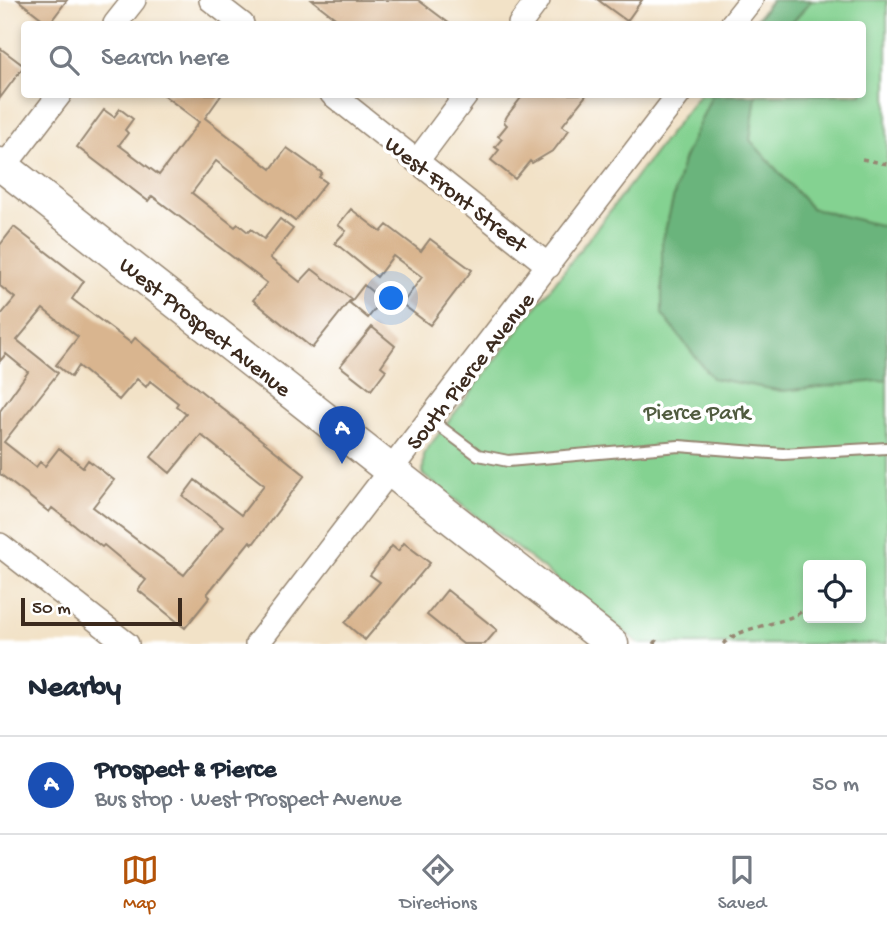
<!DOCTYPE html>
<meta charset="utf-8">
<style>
:root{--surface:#fff;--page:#f2f2f3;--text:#1f2937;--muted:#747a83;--line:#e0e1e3;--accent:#b45309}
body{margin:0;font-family:"Gochi Hand",sans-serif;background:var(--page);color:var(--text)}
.controls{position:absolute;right:21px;bottom:21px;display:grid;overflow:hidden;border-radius:7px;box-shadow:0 4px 10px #0003}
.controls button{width:63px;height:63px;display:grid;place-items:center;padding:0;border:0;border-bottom:2px solid var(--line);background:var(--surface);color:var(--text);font:35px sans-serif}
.scale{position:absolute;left:21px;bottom:18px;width:161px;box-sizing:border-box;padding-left:7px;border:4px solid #3b2a1e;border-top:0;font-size:19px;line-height:24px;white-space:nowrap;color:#3b2a1e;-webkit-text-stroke:5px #fff;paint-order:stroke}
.you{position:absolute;left:392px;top:299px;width:24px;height:24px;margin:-18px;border:5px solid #fff;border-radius:50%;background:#1a73e8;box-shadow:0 0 0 10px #1a73e833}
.badge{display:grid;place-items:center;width:46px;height:46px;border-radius:50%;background:var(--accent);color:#fff;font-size:23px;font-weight:700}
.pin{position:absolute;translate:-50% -58px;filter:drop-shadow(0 2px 4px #0008)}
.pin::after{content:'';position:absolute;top:37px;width:24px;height:21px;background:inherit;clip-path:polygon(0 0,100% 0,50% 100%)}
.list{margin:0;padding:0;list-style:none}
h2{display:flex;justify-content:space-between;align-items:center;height:91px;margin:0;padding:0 28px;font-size:30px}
h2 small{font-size:23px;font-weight:400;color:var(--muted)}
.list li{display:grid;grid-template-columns:46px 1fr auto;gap:21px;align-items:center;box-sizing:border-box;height:98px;padding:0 28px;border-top:2px solid var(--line)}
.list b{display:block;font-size:26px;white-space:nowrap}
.list p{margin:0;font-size:23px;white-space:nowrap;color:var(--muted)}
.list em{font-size:23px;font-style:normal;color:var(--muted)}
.icon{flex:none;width:38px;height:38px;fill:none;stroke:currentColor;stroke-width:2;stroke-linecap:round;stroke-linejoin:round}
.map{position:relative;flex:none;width:887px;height:644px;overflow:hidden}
.search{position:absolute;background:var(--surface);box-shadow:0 4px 10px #0003;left:21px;right:21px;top:21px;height:77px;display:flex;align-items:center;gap:18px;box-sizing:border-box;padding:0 24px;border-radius:7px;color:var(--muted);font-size:26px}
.sheet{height:189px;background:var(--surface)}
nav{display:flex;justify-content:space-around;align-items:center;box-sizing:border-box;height:98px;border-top:2px solid var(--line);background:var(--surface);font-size:19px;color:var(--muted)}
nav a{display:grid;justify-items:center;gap:4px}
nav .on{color:var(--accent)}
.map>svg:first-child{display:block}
</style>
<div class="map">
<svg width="887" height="644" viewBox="0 0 887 644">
<rect width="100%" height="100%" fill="#fff"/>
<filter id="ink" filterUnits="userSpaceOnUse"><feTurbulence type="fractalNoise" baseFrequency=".0143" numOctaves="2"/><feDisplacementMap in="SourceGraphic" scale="14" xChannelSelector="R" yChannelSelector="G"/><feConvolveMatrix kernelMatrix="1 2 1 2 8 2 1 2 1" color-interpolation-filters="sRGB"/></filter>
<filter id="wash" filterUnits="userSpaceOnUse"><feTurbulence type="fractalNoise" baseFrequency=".00686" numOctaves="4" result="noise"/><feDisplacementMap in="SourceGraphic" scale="28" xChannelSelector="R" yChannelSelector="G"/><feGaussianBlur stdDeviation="1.57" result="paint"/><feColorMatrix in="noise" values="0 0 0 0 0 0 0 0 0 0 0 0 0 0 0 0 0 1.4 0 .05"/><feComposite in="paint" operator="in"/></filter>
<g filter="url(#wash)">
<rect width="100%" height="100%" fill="#f2e2c7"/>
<path fill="#84d291" stroke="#607e58" stroke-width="2" fill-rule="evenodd" d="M771,0H887V644H640L423,475L424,453L699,95L862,94V24H752ZM808,565H861V618H808Z"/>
<path fill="#6bb47b" stroke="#536f4c" stroke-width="2" d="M772,0H812L791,24H754Z
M712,95H756L750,140L811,208L887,227V380L782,391L712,378L662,314V243L683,160Z"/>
<g id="blocks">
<path fill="#d9b58f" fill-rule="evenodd" d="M18,0H67L49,24Z
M312,0H418L450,24H343Z
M598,0H642L627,21Z
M0,48L24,66L0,98Z
M162,94H222L205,118L271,169L287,148L322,173L319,177L326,182L295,221L216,161L192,193L235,227L238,224L248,232L251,229L264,239L280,219L293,229L270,258L300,282L312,269L351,299L312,348L253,300L267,283L152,196L148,201L77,147L104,110L114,117L120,109L133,119L125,130L128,133L119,145L159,175L199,122Z
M524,94H587L562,126L569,130L554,150L532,163L530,161L515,179L491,160L499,150L495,147L502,139L498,136L507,125L504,122L507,116Z
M351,209L381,232L387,225L421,251L430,239L472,270L430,325L402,304L422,277L393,256L377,277L335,243L346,231L338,225Z
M14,227L84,281L72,299L131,343L135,338L305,475L253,544L250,541L207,594L210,597L185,628L138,590L146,580L104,545L102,547L52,508L49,512L0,474V411L28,372L6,354L0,361V316L15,298L0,286V245ZM43,309L78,337L56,365L71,377L78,366L119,400L137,379L146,387L150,381L178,403L176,406L186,414L151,457L170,473L201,435L264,485L241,515L195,480L183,496L223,527L184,575L93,507L114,480L88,460L83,467L59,448L45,466L40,462L36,467L4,442L58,373L17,340Z
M364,285L382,300L368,318L350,303Z
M372,327L395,346L381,366L386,370L371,390L340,366Z
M404,543L430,563L365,640L345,623L380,582L370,575L392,546L398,551Z
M447,590L497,630L485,644H463L427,615Z"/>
</g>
</g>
<g filter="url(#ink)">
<use href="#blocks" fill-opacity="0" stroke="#968672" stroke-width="2"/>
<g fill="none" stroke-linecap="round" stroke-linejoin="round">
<defs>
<path id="lane" d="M431,420L478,455L508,461L679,446L783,454L887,448"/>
<path id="street" d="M211,0L242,24
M115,24L134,0
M520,24L538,0
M732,24L751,0
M332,94L549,266
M417,161L467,94
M0,172L60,94
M0,545L127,644
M257,644L679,94"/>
<g id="secondary">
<path id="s1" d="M0,164L612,644"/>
</g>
</defs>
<use href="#lane" stroke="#968672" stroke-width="14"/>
<use href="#street" stroke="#968672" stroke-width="26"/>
<use href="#secondary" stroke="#968672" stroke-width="35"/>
<path stroke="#968672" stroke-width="3.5" stroke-dasharray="5 5" stroke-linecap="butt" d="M862,159L887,164
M654,644L657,640
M723,644C747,622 782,628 808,607"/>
<use href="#lane" stroke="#fff" stroke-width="10"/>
<use href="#street" stroke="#fff" stroke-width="23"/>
<use href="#secondary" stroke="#fff" stroke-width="32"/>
</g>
</g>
<g text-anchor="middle" stroke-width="7" stroke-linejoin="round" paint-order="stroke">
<g font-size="23" fill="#3b2a1e" stroke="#fff">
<text transform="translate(457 193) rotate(38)" y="8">West Front Street</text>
<text dy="8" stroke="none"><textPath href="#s1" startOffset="262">West Prospect Avenue</textPath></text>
<text transform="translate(469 370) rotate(-52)" y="8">South Pierce Avenue</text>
</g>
<g font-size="23" fill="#515c40" stroke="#fff">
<text x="697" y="419">Pierce Park</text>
</g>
</g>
</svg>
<div class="controls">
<button><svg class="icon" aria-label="locate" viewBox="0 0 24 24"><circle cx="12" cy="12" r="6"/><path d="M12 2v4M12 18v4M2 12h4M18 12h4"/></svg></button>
</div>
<div class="scale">50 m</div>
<div class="you"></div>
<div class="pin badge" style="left:342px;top:464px;background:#1a4fb4">A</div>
<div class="search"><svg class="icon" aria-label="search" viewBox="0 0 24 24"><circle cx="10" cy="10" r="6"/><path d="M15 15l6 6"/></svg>Search here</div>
</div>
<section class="sheet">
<h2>Nearby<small></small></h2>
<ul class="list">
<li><span class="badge" style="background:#1a4fb4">A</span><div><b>Prospect &amp; Pierce</b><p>Bus stop · West Prospect Avenue</p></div><em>50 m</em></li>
</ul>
</section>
<nav>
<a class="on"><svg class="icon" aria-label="map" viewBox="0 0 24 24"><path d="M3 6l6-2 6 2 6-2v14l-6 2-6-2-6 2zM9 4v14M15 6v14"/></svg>Map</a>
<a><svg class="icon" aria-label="directions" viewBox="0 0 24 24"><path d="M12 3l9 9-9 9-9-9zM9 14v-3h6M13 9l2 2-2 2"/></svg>Directions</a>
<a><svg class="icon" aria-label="saved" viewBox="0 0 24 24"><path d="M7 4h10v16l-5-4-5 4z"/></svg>Saved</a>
</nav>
